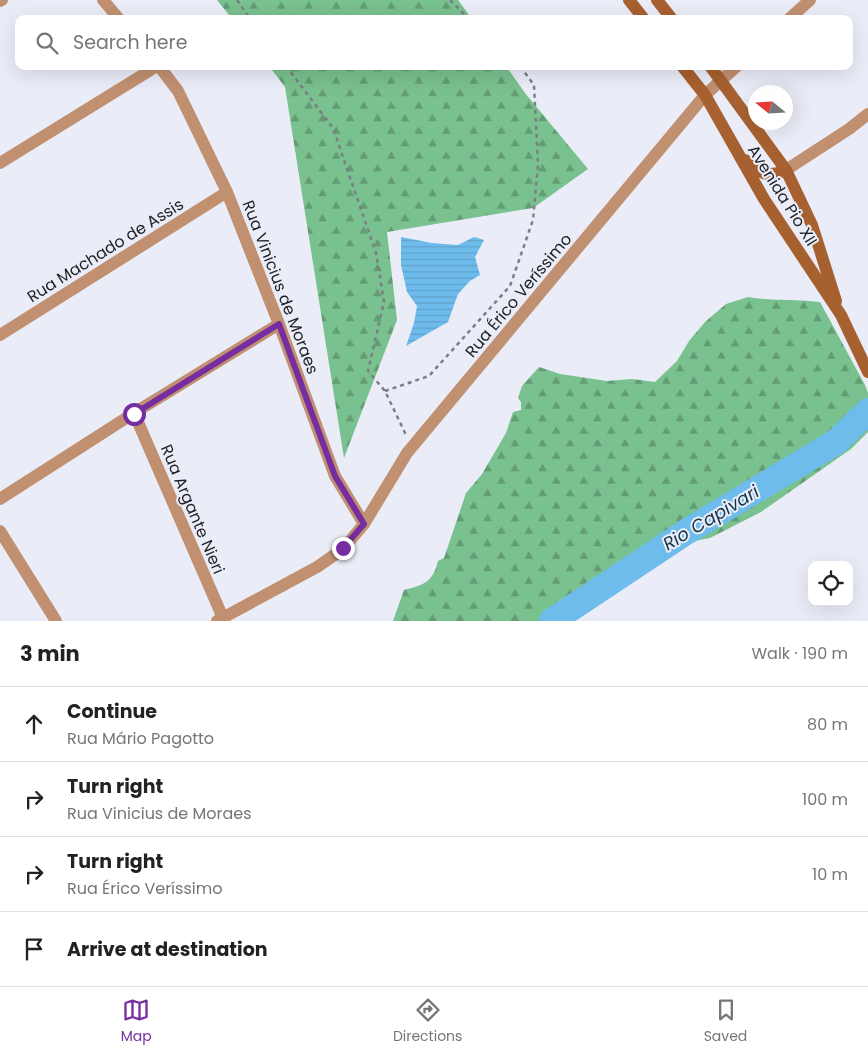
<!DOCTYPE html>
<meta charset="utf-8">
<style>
:root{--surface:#fff;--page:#f2f2f2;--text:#222;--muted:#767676;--line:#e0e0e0;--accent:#752da0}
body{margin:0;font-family:Poppins,sans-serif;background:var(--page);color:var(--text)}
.controls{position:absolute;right:15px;bottom:15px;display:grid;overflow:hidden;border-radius:10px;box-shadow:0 5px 20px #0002}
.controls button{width:45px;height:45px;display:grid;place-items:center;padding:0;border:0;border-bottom:1px solid var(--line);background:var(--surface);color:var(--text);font:25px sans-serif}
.compass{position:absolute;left:748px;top:85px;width:45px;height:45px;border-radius:50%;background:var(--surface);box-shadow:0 5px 20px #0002;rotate:288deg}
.stop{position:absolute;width:15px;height:15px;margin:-11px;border:4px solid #752da0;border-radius:50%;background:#fff}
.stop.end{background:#752da0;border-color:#fff;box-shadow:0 1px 5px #0008}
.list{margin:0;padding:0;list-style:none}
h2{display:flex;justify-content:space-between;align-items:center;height:65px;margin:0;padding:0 20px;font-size:21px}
h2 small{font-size:16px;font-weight:400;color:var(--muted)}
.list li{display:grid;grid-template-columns:32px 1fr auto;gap:15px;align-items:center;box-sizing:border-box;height:75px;padding:0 20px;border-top:1px solid var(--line)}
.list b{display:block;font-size:19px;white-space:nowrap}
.list p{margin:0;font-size:16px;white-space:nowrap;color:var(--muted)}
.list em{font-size:16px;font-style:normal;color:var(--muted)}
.icon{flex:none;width:28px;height:28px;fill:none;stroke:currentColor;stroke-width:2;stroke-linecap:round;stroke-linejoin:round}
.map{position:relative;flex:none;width:868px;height:621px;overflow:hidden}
.search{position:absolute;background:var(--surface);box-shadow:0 5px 20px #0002;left:15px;right:15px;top:15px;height:55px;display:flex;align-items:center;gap:12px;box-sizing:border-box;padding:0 18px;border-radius:10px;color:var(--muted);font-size:19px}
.sheet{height:365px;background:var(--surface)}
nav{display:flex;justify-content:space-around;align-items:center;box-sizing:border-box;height:70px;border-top:1px solid var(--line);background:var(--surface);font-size:14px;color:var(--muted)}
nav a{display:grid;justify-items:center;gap:2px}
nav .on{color:var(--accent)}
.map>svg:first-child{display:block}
</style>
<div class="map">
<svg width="868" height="621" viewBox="0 0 868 621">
<defs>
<pattern id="forest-firs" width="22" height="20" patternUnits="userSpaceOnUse" patternTransform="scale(1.25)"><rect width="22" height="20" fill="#79c18e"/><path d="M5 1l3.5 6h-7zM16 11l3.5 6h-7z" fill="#639c74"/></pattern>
<pattern id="water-rules" width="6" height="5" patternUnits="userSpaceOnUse" patternTransform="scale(1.25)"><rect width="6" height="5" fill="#6ebcec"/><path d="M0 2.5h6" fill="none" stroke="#5fa1ca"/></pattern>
</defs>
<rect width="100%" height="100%" fill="#eaedf8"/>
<path fill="url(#forest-firs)" d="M217,0H458L472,19H232Z
M269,66H506L525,93L588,169L533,208L387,232L397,320L344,458L285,87Z
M748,297C772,301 796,299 820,302L865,385L868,393V432L851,449L761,512L710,538L683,543L661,553L628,576L603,600L565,621H393L404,590C424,585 433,582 438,561L444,558L466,493L482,474L506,433L513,412L521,410V402L518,398L522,386L539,367L560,374L607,381L632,379L655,382L677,361L689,341L705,322L726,304Z"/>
<path fill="url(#water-rules)" d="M401,237L432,243L458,245L474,237L484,240L475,257L480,275L470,281L458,294L448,322L406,346L414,323L417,306L407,292L401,265Z"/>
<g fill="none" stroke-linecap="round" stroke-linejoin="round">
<path stroke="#6ebcec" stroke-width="26" d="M552,621L686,532L836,442L868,411"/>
<path stroke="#7c7e85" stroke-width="2.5" stroke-dasharray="4 4" stroke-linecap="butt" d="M237,0L250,19
M450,0L469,19
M286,66L333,128L376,253L384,302L368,371L385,391L406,435
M385,391L429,376L510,286L533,220L538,164L534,85L520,66"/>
<path stroke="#c19071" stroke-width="12" d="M103,0L119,19
M0,1L2,0
M789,19L810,0
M159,66L178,91L227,192L279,324L335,476L364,524
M0,163L157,66
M786,170L849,129L868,114
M0,335L227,192
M134,413L223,618
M0,499L134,413L279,324
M0,531L56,621
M217,621L317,567L343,549L364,524L407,453L705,95L737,66"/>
<path stroke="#a7602f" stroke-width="12" d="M629,0L644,19
M657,0L672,19
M682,66L705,95L764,199L841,315L868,372
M710,66L786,170L812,225L836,301
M745,160C760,174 767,178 786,170"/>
</g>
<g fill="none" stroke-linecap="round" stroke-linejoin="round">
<path stroke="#752da0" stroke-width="6" d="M134,414L279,324L335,476L364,524L343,548"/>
</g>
<g text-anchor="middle" stroke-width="4" stroke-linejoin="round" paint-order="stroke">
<g font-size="16" fill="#1f2023" stroke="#eaedf8">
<text transform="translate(783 195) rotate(58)" y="6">Avenida Pio XII</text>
<text transform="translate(105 250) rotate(-32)" y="6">Rua Machado de Assis</text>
<text transform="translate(281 287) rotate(69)" y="6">Rua Vinicius de Moraes</text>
<text transform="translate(518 295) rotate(-50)" y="6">Rua Érico Veríssimo</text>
<text transform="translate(193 509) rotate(67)" y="6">Rua Argante Nieri</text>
</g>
<g font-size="18" font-style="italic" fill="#14374b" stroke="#eaedf8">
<text transform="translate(711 518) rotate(-31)" y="6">Rio Capivari</text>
</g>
</g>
</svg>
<div class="controls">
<button><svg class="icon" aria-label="locate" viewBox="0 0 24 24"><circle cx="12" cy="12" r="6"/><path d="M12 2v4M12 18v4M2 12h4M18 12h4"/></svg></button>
</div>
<svg class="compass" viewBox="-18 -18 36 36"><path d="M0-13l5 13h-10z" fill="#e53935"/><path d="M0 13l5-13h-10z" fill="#767676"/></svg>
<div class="stop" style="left:134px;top:414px"></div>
<div class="stop end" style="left:343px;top:548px"></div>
<div class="search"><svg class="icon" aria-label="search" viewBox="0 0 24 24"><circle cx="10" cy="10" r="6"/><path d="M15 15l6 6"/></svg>Search here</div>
</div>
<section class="sheet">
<h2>3 min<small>Walk · 190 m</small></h2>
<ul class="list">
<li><svg class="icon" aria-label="ahead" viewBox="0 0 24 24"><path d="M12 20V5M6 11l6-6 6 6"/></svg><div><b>Continue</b><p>Rua Mário Pagotto</p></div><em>80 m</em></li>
<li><svg class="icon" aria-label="right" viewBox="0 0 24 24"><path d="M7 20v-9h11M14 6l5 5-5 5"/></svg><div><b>Turn right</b><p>Rua Vinicius de Moraes</p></div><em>100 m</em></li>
<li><svg class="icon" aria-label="right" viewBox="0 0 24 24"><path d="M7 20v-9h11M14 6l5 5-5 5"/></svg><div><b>Turn right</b><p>Rua Érico Veríssimo</p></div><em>10 m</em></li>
<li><svg class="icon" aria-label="arrive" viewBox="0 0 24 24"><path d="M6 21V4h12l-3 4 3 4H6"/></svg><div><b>Arrive at destination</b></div></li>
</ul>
</section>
<nav>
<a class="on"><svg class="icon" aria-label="map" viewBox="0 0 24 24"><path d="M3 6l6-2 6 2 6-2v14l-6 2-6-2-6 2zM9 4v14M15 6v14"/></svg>Map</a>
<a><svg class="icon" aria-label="directions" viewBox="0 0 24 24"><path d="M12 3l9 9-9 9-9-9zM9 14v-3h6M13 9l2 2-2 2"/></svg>Directions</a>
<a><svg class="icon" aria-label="saved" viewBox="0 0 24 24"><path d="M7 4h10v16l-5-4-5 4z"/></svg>Saved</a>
</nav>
